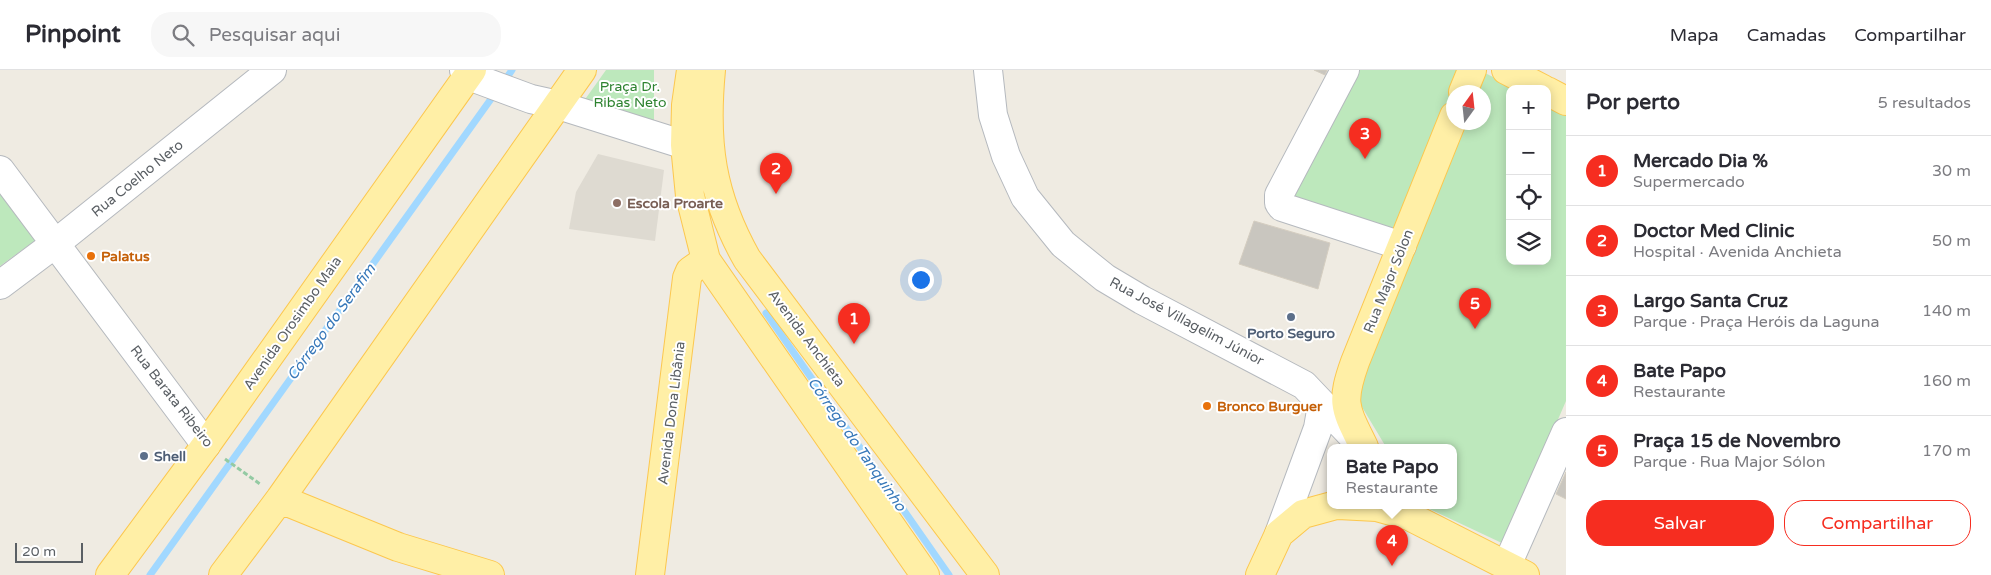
<!DOCTYPE html>
<html lang="pt">
<meta charset="utf-8">
<style>
:root{--surface:#fff;--page:#f7f7f7;--text:#2b2b33;--muted:#7c7c81;--line:#e1e1e2;--accent:#f62d20}
body{margin:0;font-family:"Varela Round",sans-serif;background:var(--page);color:var(--text)}
.controls{position:absolute;right:15px;top:15px;display:grid;overflow:hidden;border-radius:10px;box-shadow:0 2px 12px #0003}
.controls button{width:45px;height:45px;display:grid;place-items:center;padding:0;border:0;border-bottom:1px solid var(--line);background:var(--surface);color:var(--text);font:25px sans-serif}
.compass{position:absolute;left:1446px;top:15px;width:45px;height:45px;border-radius:50%;background:var(--surface);box-shadow:0 2px 12px #0003;rotate:15deg}
.scale{position:absolute;left:15px;bottom:12px;width:68px;box-sizing:border-box;padding-left:5px;border:2px solid #5a5f64;border-top:0;font-size:14px;line-height:18px;white-space:nowrap;color:#5a5f64;-webkit-text-stroke:4px #fff;paint-order:stroke}
.you{position:absolute;left:920px;top:209px;width:18px;height:18px;margin:-12px;border:4px solid #fff;border-radius:50%;background:#1a73e8;box-shadow:0 0 0 8px #1a73e833}
.badge{display:grid;place-items:center;width:32px;height:32px;border-radius:50%;background:var(--accent);color:#fff;font-size:16px;font-weight:700}
.pin{position:absolute;translate:-50% -41px;filter:drop-shadow(0 1px 2px #0008)}
.pin::after{content:'';position:absolute;top:26px;width:18px;height:15px;background:inherit;clip-path:polygon(0 0,100% 0,50% 100%)}
.popup{position:absolute;left:1327px;top:374px;width:130px;height:65px;box-sizing:border-box;display:grid;place-content:center;border-radius:10px;background:var(--surface);filter:drop-shadow(0 1px 4px #0005);font-size:16px;white-space:nowrap;color:var(--muted)}
.popup b{font-size:19px;color:var(--text)}
.popup::after{content:'';position:absolute;left:50%;top:100%;margin-left:-10px;border:10px solid transparent;border-top-color:var(--surface)}
.list{margin:0;padding:0;list-style:none}
h2{display:flex;justify-content:space-between;align-items:center;height:65px;margin:0;padding:0 20px;font-size:21px}
h2 small{font-size:16px;font-weight:400;color:var(--muted)}
.list li{display:grid;grid-template-columns:32px 1fr auto;gap:15px;align-items:center;box-sizing:border-box;height:70px;padding:0 20px;border-top:1px solid var(--line)}
.list b{display:block;font-size:19px;white-space:nowrap}
.list p{margin:0;font-size:16px;white-space:nowrap;color:var(--muted)}
.list em{font-size:16px;font-style:normal;color:var(--muted)}
.actions{display:flex;gap:10px;padding:15px 20px}
.actions a{flex:1;padding:11px 0;border:1px solid var(--accent);border-radius:20px;text-align:center;font-size:18px;color:var(--accent)}
.actions .main{background:var(--accent);color:#fff}
.icon{flex:none;width:28px;height:28px;fill:none;stroke:currentColor;stroke-width:2;stroke-linecap:round;stroke-linejoin:round}
.map{position:relative;flex:none;width:1566px;height:505px;overflow:hidden}
header{display:flex;align-items:center;gap:30px;box-sizing:border-box;height:70px;padding:0 25px;background:var(--surface);border-bottom:1px solid var(--line)}
header strong{font-size:24px}
nav{display:flex;gap:28px;margin-inline-start:auto;font-size:18px}
.search{width:350px;height:45px;background:var(--page);display:flex;align-items:center;gap:12px;box-sizing:border-box;padding:0 18px;border-radius:20px;color:var(--muted);font-size:19px}
main{display:flex}
aside{flex:1;background:var(--surface)}
.map>svg:first-child{display:block}
</style>
<header>
<strong>Pinpoint</strong>
<div class="search"><svg class="icon" aria-label="search" viewBox="0 0 24 24"><circle cx="10" cy="10" r="6"/><path d="M15 15l6 6"/></svg>Pesquisar aqui</div>
<nav><a>Mapa</a><a>Camadas</a><a>Compartilhar</a></nav>
</header>
<main>
<div class="map">
<svg width="1566" height="505" viewBox="0 0 1566 505">
<rect width="100%" height="100%" fill="#efebe2"/>
<path fill="#dedad1" d="M598,84L664,100L655,171L569,159L576,122Z"/>
<path fill="#bde8bc" d="M606,0H654V55L581,35Z
M1343,0H1472L1454,22L1453,46L1402,175L1271,132Z
M1485,3L1517,19H1510V191H1547V33L1566,42V331L1504,474L1421,435H1453V377H1386L1356,327L1465,53L1484,52V22H1477Z
M0,117L40,167L0,196Z"/>
<g fill="none" stroke-linecap="round" stroke-linejoin="round">
<path stroke="#a1d8ff" stroke-width="7" d="M503,13L512,0
M766,243L949,505
M150,505L496,22"/>
</g>
<path fill="#c9c6bf" stroke="#d4cdc0" d="M1314,0H1327L1325,5Z
M1254,151L1330,173L1318,219L1239,194Z
M1566,402V429L1556,424Z"/>
<g fill="none" stroke-linecap="round" stroke-linejoin="round">
<defs>
<path id="minor" d="M464,0L469,6L531,29L558,35L685,75
M988,0L993,45L1006,86L1025,127L1063,174L1105,208L1142,230L1304,315L1362,376
M1345,0L1279,125V133L1282,137L1402,176
M0,100L206,375
M0,215L56,173L272,0
M1279,464L1318,358L1322,335
M1507,495L1566,362"/>
<path id="major" d="M691,0L686,35L685,75L690,126L706,190L925,505
M711,0C704,73 711,125 747,189L985,505
M1506,0L1543,19
M1547,21L1566,31
M1463,22L1472,0
M1364,377C1345,338 1340,334 1355,292L1454,46
M280,429L398,477L490,505
M1338,435L1377,437L1409,446L1525,505
M110,505L206,375L472,0
M223,505L280,429L582,0
M650,505L687,208L690,201L706,190
M1260,505L1279,464L1303,444L1336,435"/>
</defs>
<use href="#minor" stroke="#b5b9be" stroke-width="30"/>
<use href="#major" stroke="#fcc74e" stroke-width="30"/>
<path stroke="#94caa3" stroke-width="3" stroke-dasharray="5 2.5" stroke-linecap="butt" d="M225,389L260,414"/>
<use href="#minor" stroke="#fff" stroke-width="28"/>
<use href="#major" stroke="#ffefa6" stroke-width="28"/>
</g>
<circle fill="#8d6e63" stroke="#fff" stroke-width="2" cx="617" cy="133" r="5"/>
<g fill="#e8710a" stroke="#fff" stroke-width="2">
<circle cx="91" cy="186" r="5"/>
<circle cx="1207" cy="336" r="5"/>
</g>
<g fill="#5c6f8a" stroke="#fff" stroke-width="2">
<circle cx="1291" cy="247" r="5"/>
<circle cx="144" cy="386" r="5"/>
</g>
<g text-anchor="middle" stroke-width="4" stroke-linejoin="round" paint-order="stroke">
<g font-size="14" fill="#2d822f" stroke="#fff">
<text x="630" y="21">Praça Dr.<tspan x="630" dy="16">Ribas Neto</tspan></text>
</g>
<g font-size="14" fill="#5a5f64" stroke="#fff">
<text transform="translate(137 108) rotate(-39)" y="5">Rua Coelho Neto</text>
<text transform="translate(1388 211) rotate(-68)" y="5">Rua Major Sólon</text>
<text transform="translate(1187 251) rotate(28)" y="5">Rua José Villagelim Júnior</text>
<text transform="translate(292 253) rotate(-55)" y="5">Avenida Orosimbo Maia</text>
<text transform="translate(807 268) rotate(53)" y="5">Avenida Anchieta</text>
<text transform="translate(172 326) rotate(52)" y="5">Rua Barata Ribeiro</text>
<text transform="translate(671 343) rotate(-83)" y="5">Avenida Dona Libânia</text>
</g>
<g font-size="14" font-weight="bold" fill="#785e54" stroke="#fff" text-anchor="start">
<text x="627" y="138">Escola Proarte</text>
</g>
<g font-size="14" font-weight="bold" fill="#c56008" stroke="#fff" text-anchor="start">
<text x="101" y="191">Palatus</text>
<text x="1217" y="341">Bronco Burguer</text>
</g>
<g font-size="14" font-weight="bold" fill="#4e5e75" stroke="#fff">
<text x="1291" y="268">Porto Seguro</text>
<text x="154" y="391" text-anchor="start">Shell</text>
</g>
<g font-size="15" font-style="italic" fill="#3778b9" stroke="#fff">
<text transform="translate(331 252) rotate(-54)" y="5">Córrego do Serafim</text>
<text transform="translate(857 374) rotate(55)" y="5">Córrego do Tanquinho</text>
</g>
</g>
</svg>
<div class="controls">
<button>+</button>
<button>−</button>
<button><svg class="icon" aria-label="locate" viewBox="0 0 24 24"><circle cx="12" cy="12" r="6"/><path d="M12 2v4M12 18v4M2 12h4M18 12h4"/></svg></button>
<button><svg class="icon" aria-label="layers" viewBox="0 0 24 24"><path d="M12 4l9 5-9 5-9-5zM3 14l9 5 9-5"/></svg></button>
</div>
<svg class="compass" viewBox="-18 -18 36 36"><path d="M0-13l5 13h-10z" fill="#e53935"/><path d="M0 13l5-13h-10z" fill="#7c7c81"/></svg>
<div class="scale">20 m</div>
<div class="you"></div>
<div class="pin badge" style="left:854px;top:274px">1</div>
<div class="pin badge" style="left:776px;top:124px">2</div>
<div class="pin badge" style="left:1365px;top:89px">3</div>
<div class="pin badge" style="left:1392px;top:496px">4</div>
<div class="popup"><b>Bate Papo</b>Restaurante</div>
<div class="pin badge" style="left:1475px;top:259px">5</div>
</div>
<aside>
<h2>Por perto<small>5 resultados</small></h2>
<ul class="list">
<li><span class="badge">1</span><div><b>Mercado Dia %</b><p>Supermercado</p></div><em>30 m</em></li>
<li><span class="badge">2</span><div><b>Doctor Med Clinic</b><p>Hospital · Avenida Anchieta</p></div><em>50 m</em></li>
<li><span class="badge">3</span><div><b>Largo Santa Cruz</b><p>Parque · Praça Heróis da Laguna</p></div><em>140 m</em></li>
<li><span class="badge">4</span><div><b>Bate Papo</b><p>Restaurante</p></div><em>160 m</em></li>
<li><span class="badge">5</span><div><b>Praça 15 de Novembro</b><p>Parque · Rua Major Sólon</p></div><em>170 m</em></li>
</ul>
<div class="actions"><a class="main">Salvar</a><a>Compartilhar</a></div>
</aside>
</main>
